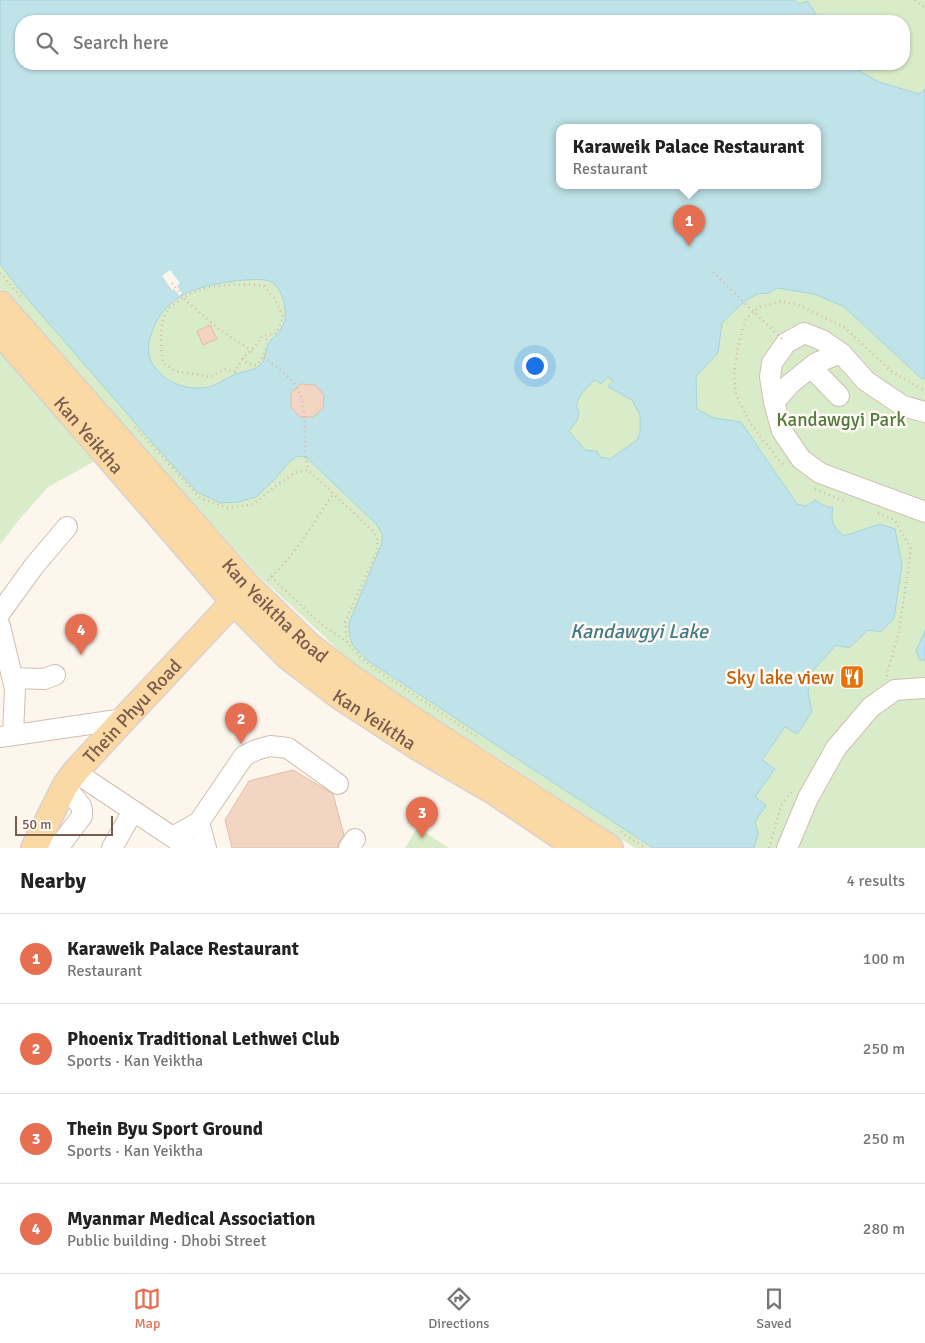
<!DOCTYPE html>
<meta charset="utf-8">
<style>
:root{--surface:#fff;--page:#f2f2f2;--text:#222;--muted:#767676;--line:#e0e0e0;--accent:#e76f51}
body{margin:0;font-family:Signika,sans-serif;background:var(--page);color:var(--text)}
.scale{position:absolute;left:15px;bottom:12px;width:98px;box-sizing:border-box;padding-left:5px;border:2px solid #7a5c4d;border-top:0;font-size:14px;line-height:18px;white-space:nowrap;color:#7a5c4d;-webkit-text-stroke:4px #fffaf3;paint-order:stroke}
.you{position:absolute;left:534px;top:365px;width:18px;height:18px;margin:-12px;border:4px solid #fff;border-radius:50%;background:#1a73e8;box-shadow:0 0 0 8px #1a73e833}
.badge{display:grid;place-items:center;width:32px;height:32px;border-radius:50%;background:var(--accent);color:#fff;font-size:16px;font-weight:700}
.pin{position:absolute;translate:-50% -41px;filter:drop-shadow(0 1px 2px #0008)}
.pin::after{content:'';position:absolute;top:26px;width:18px;height:15px;background:inherit;clip-path:polygon(0 0,100% 0,50% 100%)}
.popup{position:absolute;left:556px;top:124px;width:265px;height:65px;box-sizing:border-box;display:grid;place-content:center;border-radius:10px;background:var(--surface);filter:drop-shadow(0 1px 4px #0005);font-size:16px;white-space:nowrap;color:var(--muted)}
.popup b{font-size:19px;color:var(--text)}
.popup::after{content:'';position:absolute;left:50%;top:100%;margin-left:-10px;border:10px solid transparent;border-top-color:var(--surface)}
.list{margin:0;padding:0;list-style:none}
h2{display:flex;justify-content:space-between;align-items:center;height:65px;margin:0;padding:0 20px;font-size:21px}
h2 small{font-size:16px;font-weight:400;color:var(--muted)}
.list li{display:grid;grid-template-columns:32px 1fr auto;gap:15px;align-items:center;box-sizing:border-box;height:90px;padding:0 20px;border-top:1px solid var(--line)}
.list b{display:block;font-size:19px;white-space:nowrap}
.list p{margin:0;font-size:16px;white-space:nowrap;color:var(--muted)}
.list em{font-size:16px;font-style:normal;color:var(--muted)}
.icon{flex:none;width:28px;height:28px;fill:none;stroke:currentColor;stroke-width:2;stroke-linecap:round;stroke-linejoin:round}
.map{position:relative;flex:none;width:925px;height:848px;overflow:hidden}
.search{position:absolute;background:var(--surface);box-shadow:0 1px 4px #0004;left:15px;right:15px;top:15px;height:55px;display:flex;align-items:center;gap:12px;box-sizing:border-box;padding:0 18px;border-radius:20px;color:var(--muted);font-size:19px}
.sheet{height:425px;background:var(--surface)}
nav{display:flex;justify-content:space-around;align-items:center;box-sizing:border-box;height:70px;border-top:1px solid var(--line);background:var(--surface);font-size:14px;color:var(--muted)}
nav a{display:grid;justify-items:center;gap:2px}
nav .on{color:var(--accent)}
.map>svg:first-child{display:block}
</style>
<div class="map">
<svg width="925" height="848" viewBox="0 0 925 848">
<rect width="100%" height="100%" fill="#fdf6ec"/>
<path fill="#d8ecc9" d="M794,0H925V89L919,94L879,82L852,67L850,64H904V21H825L817,16L808,1L799,4Z
M0,264L19,289L256,497L274,480L290,461L296,457L302,456L308,459L320,470L377,525L382,534V543L349,623L367,660L653,848H635L503,761L360,670L259,576L8,298L0,288Z
M245,280C253,280 264,278 271,282C283,288 288,312 284,323C282,327 279,333 276,336C275,337 271,339 270,341C264,348 267,358 260,365C254,371 244,371 236,374C227,377 221,383 212,386C194,392 169,385 157,370C147,359 147,348 151,335C164,291 205,284 245,280Z
M777,288L814,294L843,306L921,378L925,379V848H754L758,834L755,822V797L762,761L808,693L811,673L836,645L849,648L868,630L880,524L844,536L834,526L827,507L815,500L806,506L797,504L741,422L714,418L697,409L696,376L718,353L722,323L745,301L757,294L769,293Z
M0,345L97,460L48,487L17,522L0,545Z
M608,377L613,381L609,387L632,400L640,415V433L637,440L610,459L600,457L597,451L585,450L569,431L577,421L576,405L581,394L595,380Z
M417,828H418L449,848H405Z"/>
<path fill="#bfe3e8" stroke="#a5d3da" fill-rule="evenodd" d="M0,0H794L799,4L808,1L817,16L825,21H21V64H850L852,67L879,82L919,94L925,89V379L921,378L843,306L814,294L777,288L769,293L757,294L745,301L722,323L718,353L696,376L697,409L714,418L741,422L797,504L806,506L815,500L827,507H833C830,523 833,526 844,536L880,524L895,529L902,565L894,618L881,632L868,630L849,648L836,645L811,673L808,693L812,712L797,734L785,727L762,760L775,769L755,797L766,805L755,822L758,834L754,848H653L367,660C353,646 349,644 349,623L382,543V534L377,525L308,459L302,456L296,457L290,461L274,480L256,497L238,502L221,503L197,492L157,448L19,289L0,264ZM560,127H818V185H560ZM245,280C253,280 264,278 271,282C283,288 288,312 284,323C282,327 279,333 276,336C275,337 271,339 270,341C265,348 267,358 260,365C254,371 244,371 236,374C227,377 221,383 212,386C194,392 169,385 157,370C147,359 147,348 151,335C164,291 205,284 245,280ZM608,377L613,381L608,387L632,400L640,415V433L637,440L610,459L600,457L597,451L585,450L569,431L577,421L579,412L576,405L581,394L595,380L601,384Z
M925,630V661L919,659L916,651Z"/>
<path fill="#fdf6ec" d="M170,270L180,283L177,286L182,294L180,296L174,289L172,290L162,276Z"/>
<path fill="#f3d5c3" stroke="#e6bba3" d="M210,325L217,339L203,345L197,331Z
M301,384L315,385L324,395L323,408L313,417H300L291,407V393Z
M293,770L333,794L344,835L339,842L337,848H232L225,820L249,781Z"/>
<g fill="none" stroke-linecap="round" stroke-linejoin="round">
<defs>
<path id="minor" d="M811,367L839,396
M774,402L790,384L816,363L841,353
M925,412L903,406L866,381L841,353L822,340L804,333L786,343L772,363L770,377L774,402L782,431L801,459L820,473L925,512
M0,613L34,566L67,527
M0,626L15,689L13,735
M13,678L44,679L55,675
M0,737L124,719
M75,772L189,848
M199,822L206,848
M173,837L199,822L244,756L256,750L270,746L288,748L338,784
M38,848L53,846L61,844L82,816V810L81,806L65,786
M112,848L133,811
M349,848L355,839
M787,848L808,798L836,748L871,707L895,690L925,688"/>
<g id="major">
<path id="s1" d="M0,304L249,587L309,645L349,676L409,717L610,848"/>
<path id="s2" d="M0,332L234,602L288,657L339,696L419,748L496,793L577,848"/>
<path id="s3" d="M34,848L65,786L75,772L124,719L245,590"/>
</g>
</defs>
<use href="#minor" stroke="#d1beb0" stroke-width="22"/>
<use href="#major" stroke="#dad1cd" stroke-width="28"/>
<path stroke="#d9b8a5" stroke-width="2.5" stroke-dasharray="1 4" stroke-linecap="butt" d="M915,0L925,8
M0,273L21,297
M172,283L184,299L219,329L252,351
M264,357C275,366 291,376 298,389C307,406 304,428 305,447C305,454 307,462 308,470
M243,358L244,361L254,366C267,356 265,350 267,335L260,337C257,348 247,352 241,361C239,364 237,368 235,372L224,369L211,377L175,371L163,363C161,345 158,325 168,309C170,306 174,304 177,302C201,283 235,283 264,286L274,298L283,316L277,333L267,335
M135,427L200,498L228,508L254,504L277,485L296,472L308,470L373,531L378,540L377,551L345,622L347,642L360,657L377,670L479,738
M783,464L778,459L752,426L736,395L734,373L739,342L746,319L758,308L781,301L798,305L844,327L891,371L925,391
M815,489L844,501
M878,513L895,520L911,549L899,632L886,677
M271,577L321,624L346,641
M268,580C295,555 313,524 333,494
M621,832L645,848
M769,848L781,806L793,790"/>
<use href="#minor" stroke="#fff" stroke-width="20"/>
<use href="#major" stroke="#fbd9a5" stroke-width="25"/>
<path stroke="#d9b8a5" stroke-width="2.5" stroke-dasharray="1 4" stroke-linecap="butt" d="M713,272L784,341"/>
</g>
<defs>
<symbol id="restaurant-square" viewBox="-11 -11 22 22"><rect x="-9" y="-9" width="18" height="18" rx="4" fill="#e8710a" stroke="#fffaf3"/><path d="M-5-6h1v4h1v-4h1v4h1v-4h1v5L-1.5 .5V6h-2V.5L-5-1ZM5-6V6H3V1.5H1.5Q1.5-4 5-6Z" fill="#fff"/></symbol>
</defs>
<g fill-rule="evenodd">
<use href="#restaurant-square" x="838" y="663" width="28" height="28"/>
</g>
<g text-anchor="middle" stroke-width="5" stroke-linejoin="round" paint-order="stroke">
<g font-size="19" fill="#537a41" stroke="#fffaf3">
<text x="841" y="426">Kandawgyi Park</text>
</g>
<g font-size="19" fill="#7a5c4d" stroke="#fffaf3">
<text dy="7" stroke="none"><textPath href="#s2" startOffset="136">Kan Yeiktha</textPath></text>
<text dy="7" stroke="none"><textPath href="#s1" startOffset="412">Kan Yeiktha Road</textPath></text>
<text dy="7" stroke="none"><textPath href="#s3" startOffset="170">Thein Phyu Road</textPath></text>
<text dy="7" stroke="none"><textPath href="#s2" startOffset="541">Kan Yeiktha</textPath></text>
</g>
<g font-size="19" fill="#c56008" stroke="#fffaf3" text-anchor="end">
<text x="834" y="684">Sky lake view</text>
</g>
<g font-size="20" font-style="italic" fill="#437c86" stroke="#fffaf3">
<text x="639" y="638">Kandawgyi Lake</text>
</g>
</g>
</svg>
<div class="scale">50 m</div>
<div class="you"></div>
<div class="pin badge" style="left:689px;top:246px">1</div>
<div class="popup"><b>Karaweik Palace Restaurant</b>Restaurant</div>
<div class="pin badge" style="left:241px;top:744px">2</div>
<div class="pin badge" style="left:422px;top:838px">3</div>
<div class="pin badge" style="left:81px;top:655px">4</div>
<div class="search"><svg class="icon" aria-label="search" viewBox="0 0 24 24"><circle cx="10" cy="10" r="6"/><path d="M15 15l6 6"/></svg>Search here</div>
</div>
<section class="sheet">
<h2>Nearby<small>4 results</small></h2>
<ul class="list">
<li><span class="badge">1</span><div><b>Karaweik Palace Restaurant</b><p>Restaurant</p></div><em>100 m</em></li>
<li><span class="badge">2</span><div><b>Phoenix Traditional Lethwei Club</b><p>Sports · Kan Yeiktha</p></div><em>250 m</em></li>
<li><span class="badge">3</span><div><b>Thein Byu Sport Ground</b><p>Sports · Kan Yeiktha</p></div><em>250 m</em></li>
<li><span class="badge">4</span><div><b>Myanmar Medical Association</b><p>Public building · Dhobi Street</p></div><em>280 m</em></li>
</ul>
</section>
<nav>
<a class="on"><svg class="icon" aria-label="map" viewBox="0 0 24 24"><path d="M3 6l6-2 6 2 6-2v14l-6 2-6-2-6 2zM9 4v14M15 6v14"/></svg>Map</a>
<a><svg class="icon" aria-label="directions" viewBox="0 0 24 24"><path d="M12 3l9 9-9 9-9-9zM9 14v-3h6M13 9l2 2-2 2"/></svg>Directions</a>
<a><svg class="icon" aria-label="saved" viewBox="0 0 24 24"><path d="M7 4h10v16l-5-4-5 4z"/></svg>Saved</a>
</nav>
